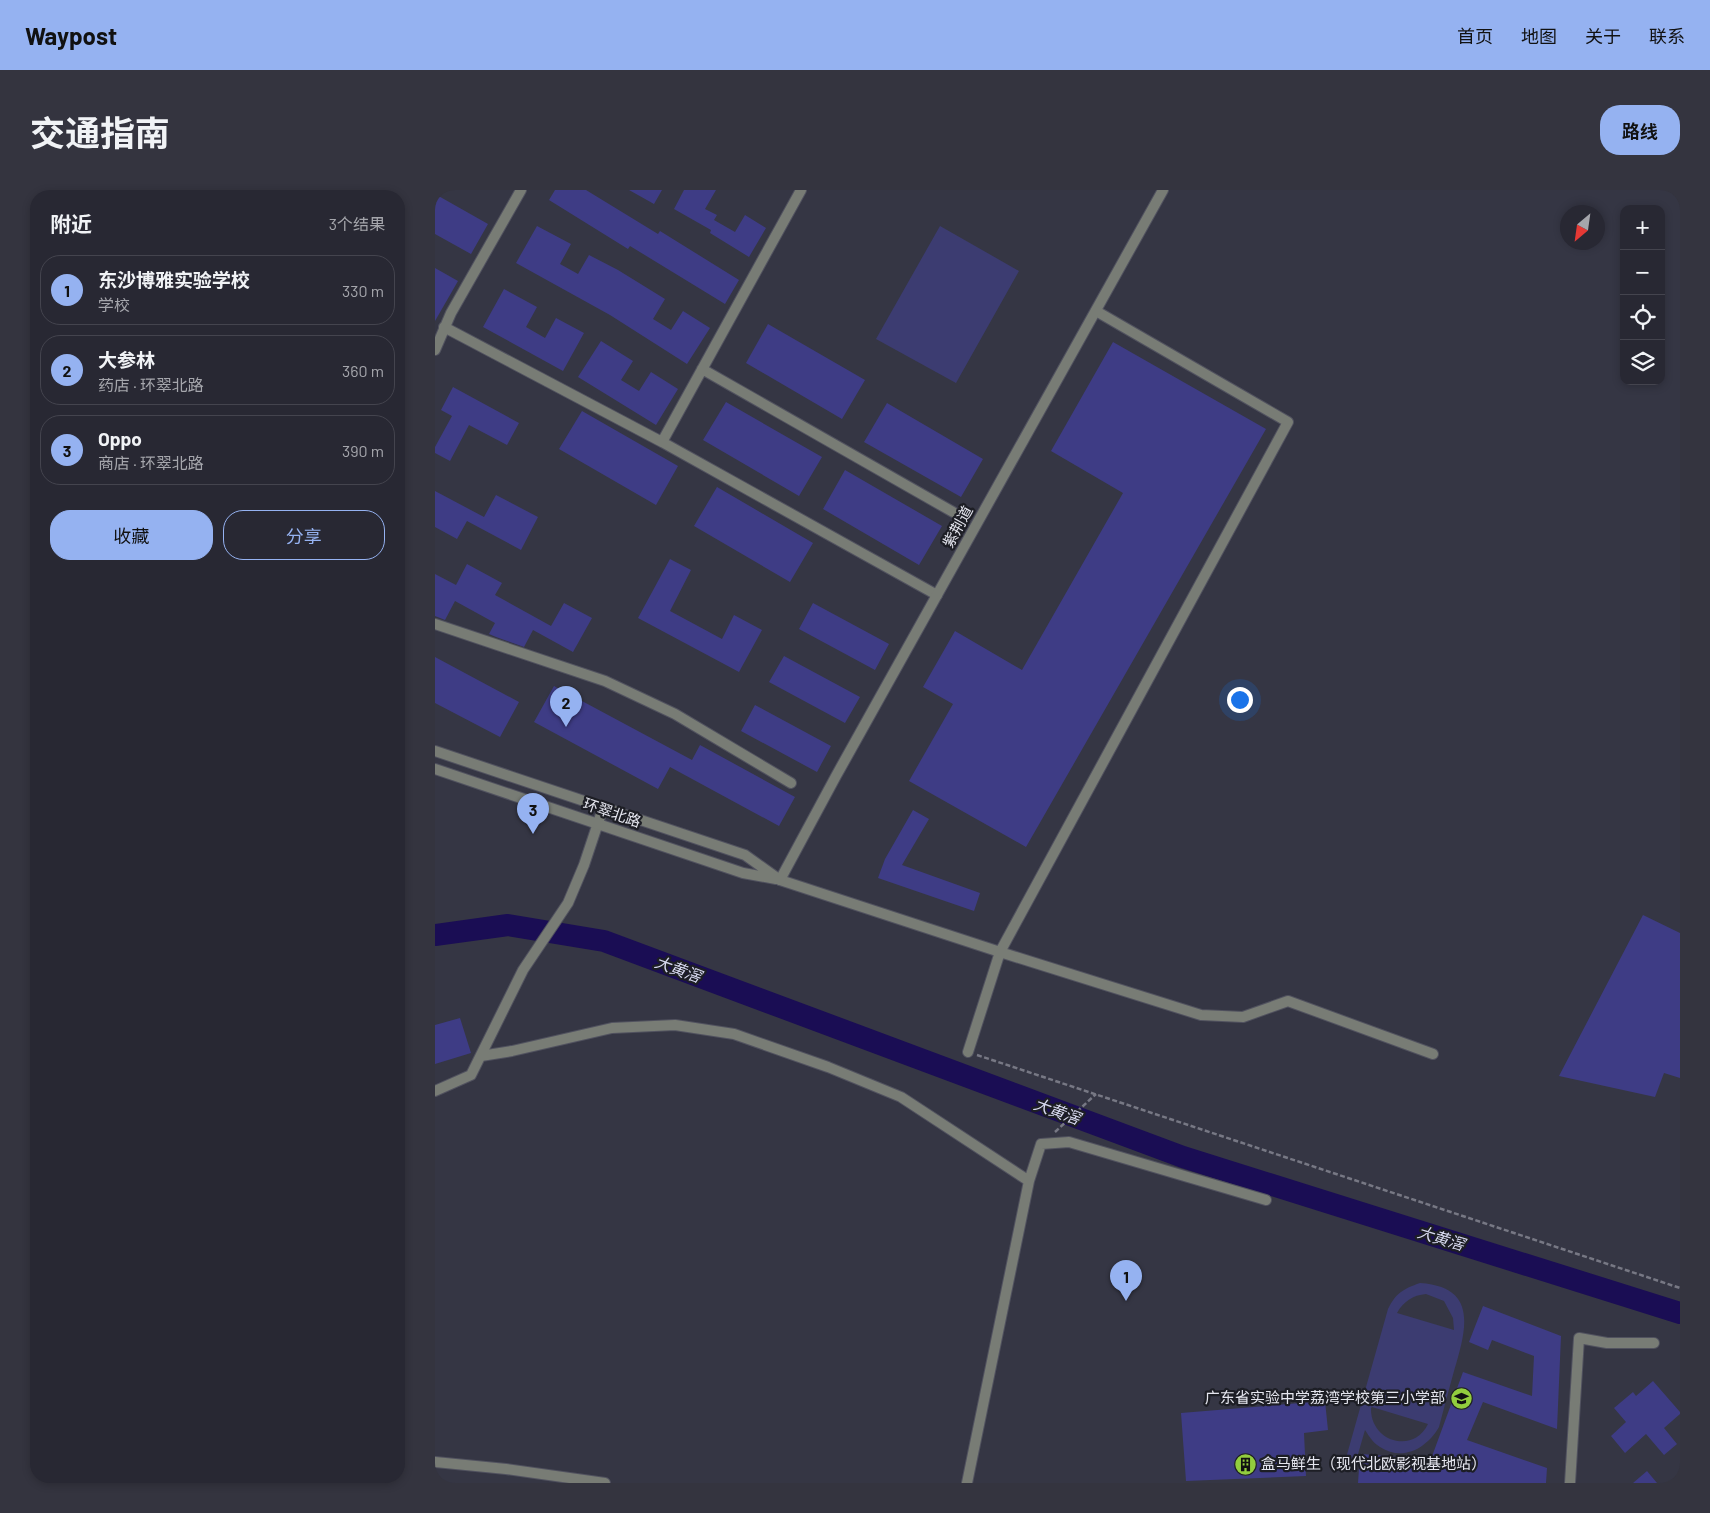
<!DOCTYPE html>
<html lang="zh">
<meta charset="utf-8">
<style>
:root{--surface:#282833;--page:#34343f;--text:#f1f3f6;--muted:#a5a6ac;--line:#44444e;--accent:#95b2f1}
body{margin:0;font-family:Barlow,"Noto Sans SC",sans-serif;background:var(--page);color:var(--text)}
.controls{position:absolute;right:15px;top:15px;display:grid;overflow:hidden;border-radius:10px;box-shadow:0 2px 8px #0003}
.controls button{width:45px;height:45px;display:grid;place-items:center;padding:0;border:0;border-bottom:1px solid var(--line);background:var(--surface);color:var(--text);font:25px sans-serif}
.compass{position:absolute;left:1125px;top:15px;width:45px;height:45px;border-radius:50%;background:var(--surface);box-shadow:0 2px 8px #0003;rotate:209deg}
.you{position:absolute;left:804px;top:509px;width:18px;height:18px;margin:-12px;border:4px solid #fff;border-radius:50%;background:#1a73e8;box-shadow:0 0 0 8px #1a73e833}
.badge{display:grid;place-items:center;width:32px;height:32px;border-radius:50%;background:var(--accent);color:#111;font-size:16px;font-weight:700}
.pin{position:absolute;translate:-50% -41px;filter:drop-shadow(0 1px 2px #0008)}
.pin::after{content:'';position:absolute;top:26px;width:18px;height:15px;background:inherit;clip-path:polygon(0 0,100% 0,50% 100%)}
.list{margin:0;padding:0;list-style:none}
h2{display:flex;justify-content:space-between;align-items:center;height:65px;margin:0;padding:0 20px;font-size:21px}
h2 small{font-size:16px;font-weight:400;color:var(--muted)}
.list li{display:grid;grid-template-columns:32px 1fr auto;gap:15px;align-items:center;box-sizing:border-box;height:70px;margin:0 10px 10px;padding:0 10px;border:1px solid var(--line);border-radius:20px}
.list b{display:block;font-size:19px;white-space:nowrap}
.list p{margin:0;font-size:16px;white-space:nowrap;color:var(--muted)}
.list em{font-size:16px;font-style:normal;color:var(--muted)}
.actions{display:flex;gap:10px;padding:15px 20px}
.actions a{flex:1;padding:11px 0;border:1px solid var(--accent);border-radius:20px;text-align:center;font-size:18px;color:var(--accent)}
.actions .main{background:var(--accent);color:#111}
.icon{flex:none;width:28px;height:28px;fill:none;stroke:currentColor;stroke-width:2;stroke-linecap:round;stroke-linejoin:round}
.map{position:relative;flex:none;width:1245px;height:1293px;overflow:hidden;border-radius:20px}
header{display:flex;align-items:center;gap:30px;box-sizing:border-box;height:70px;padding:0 25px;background:var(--accent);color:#111}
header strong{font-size:24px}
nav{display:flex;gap:28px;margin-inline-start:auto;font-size:18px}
.intro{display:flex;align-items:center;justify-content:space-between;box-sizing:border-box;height:120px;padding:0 30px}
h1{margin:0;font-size:35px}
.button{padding:12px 22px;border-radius:20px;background:var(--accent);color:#111;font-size:18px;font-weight:700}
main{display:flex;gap:30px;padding:0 30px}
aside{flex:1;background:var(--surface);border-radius:20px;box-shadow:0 2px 8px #0003}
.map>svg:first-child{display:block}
</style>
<header>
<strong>Waypost</strong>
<nav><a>首页</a><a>地图</a><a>关于</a><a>联系</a></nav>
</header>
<div class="intro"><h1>交通指南</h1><a class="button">路线</a></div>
<main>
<aside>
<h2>附近<small>3个结果</small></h2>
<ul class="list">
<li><span class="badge">1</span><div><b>东沙博雅实验学校</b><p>学校</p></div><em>330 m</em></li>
<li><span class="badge">2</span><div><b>大参林</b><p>药店 · 环翠北路</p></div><em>360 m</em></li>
<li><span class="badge">3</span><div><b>Oppo</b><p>商店 · 环翠北路</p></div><em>390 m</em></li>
</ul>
<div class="actions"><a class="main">收藏</a><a>分享</a></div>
</aside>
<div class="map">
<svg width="1245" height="1293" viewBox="0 0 1245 1293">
<rect width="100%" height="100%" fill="#353644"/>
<path fill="#3c3c71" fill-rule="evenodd" d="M505,36L584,81L521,193L441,149Z
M985,1093C1044,1097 1031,1140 1019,1181C1014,1199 1009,1218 1004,1237C992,1258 968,1272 945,1257C938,1253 934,1246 930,1240L921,1271L911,1268L953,1119C961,1103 968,1099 985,1093ZM991,1104L1009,1111L1018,1128L1019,1140L962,1123C968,1112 978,1105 991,1104ZM936,1218L937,1217L993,1234C978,1265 935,1251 936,1218Z"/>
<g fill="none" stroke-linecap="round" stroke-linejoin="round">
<path stroke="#1a0d54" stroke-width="22" d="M0,745L73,735L169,751L748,967L1245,1123"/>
</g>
<path fill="#3e3c85" d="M120,0H151L223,44L225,41L304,90L290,114L195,56L193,59L114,10Z
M194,0H227L219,14Z
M249,0H281L270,19L282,25L279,30L300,42L310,25L331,38L314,67L275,43L276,40L239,19Z
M0,4L53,34L36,64L0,44Z
M102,36L136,54L125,74L143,84L154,65L183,80L230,109L218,129L236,140L248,121L275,138L252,174L175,125L81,73Z
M0,78L23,91L0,131Z
M69,99L102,117L91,137L110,148L121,128L149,143L128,181L48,137Z
M333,134L430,190L407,229L311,173Z
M166,151L198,171L186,190L204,201L216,182L243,199L221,235L143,187Z
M678,152L831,239L591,657L474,591L518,514L488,497L520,441L587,480L688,303L616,261Z
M18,197L84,233L72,255L34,235L15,271L0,263V257L17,226L6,220Z
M291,212L387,267L364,306L268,250Z
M452,213L548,269L526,307L429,252Z
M147,221L243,276L221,315L124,259Z
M410,280L507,336L484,375L388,319Z
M282,297L378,353L355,392L259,336Z
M0,301L49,327L61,305L103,327L86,360L32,331L22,349L0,337Z
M235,369L256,380L235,421L287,449L299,425L327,440L304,482L203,428Z
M32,374L67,393L60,405L116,436L129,413L157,428L138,462L98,440L89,457L61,447L54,444L60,433L20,411L10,430L0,426V384L21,395Z
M378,413L454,454L440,480L364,439Z
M349,466L425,507L410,533L334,492Z
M0,467L84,512L65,547L0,513Z
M119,496L257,570L265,555L360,607L344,636L235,577L223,599L99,532Z
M320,515L396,556L382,582L306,541Z
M478,620L494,629L467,675L545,703L539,721L443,688L450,669Z
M1208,725L1245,743V888L1229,883L1220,907L1124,886Z
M25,828L36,863L0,874V835Z
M1048,1116L1126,1146L1122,1239L1048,1212L1032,1250L1112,1278L1111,1293H923L925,1264L996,1269L1028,1182L1097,1206L1099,1166L1057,1150L1053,1160L1034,1152Z
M1218,1191L1245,1222V1224L1229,1238L1242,1254L1229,1265L1211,1244L1190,1263L1176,1246L1191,1232L1179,1218L1198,1202L1201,1206Z
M890,1211L893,1240L869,1243L871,1286L751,1291L746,1223Z
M1212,1281L1222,1293H1198Z"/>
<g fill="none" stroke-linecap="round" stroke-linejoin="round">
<defs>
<path id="minor" d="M9,137L227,252L502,405
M0,160L16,123L86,0
M267,179L518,322
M227,252L366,0
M0,434L170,491L240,524L356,593
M345,690L565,762L766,825L808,827L853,811L998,864
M533,862L565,762L853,232L661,121
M46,866L77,861L177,838L240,835L299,844L393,877L466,907L594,991
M0,901L36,885L88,780L133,713L149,675L168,618
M0,1272L71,1279L170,1293
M532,1293L594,991L606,954L634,952L831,1010"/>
<path id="tertiary" d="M0,561L310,665L345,690
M0,579L308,683L341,689
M345,690L401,586L728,0
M1135,1293L1144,1148L1172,1153H1219"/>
</defs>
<use href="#minor" stroke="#51525f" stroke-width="12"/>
<use href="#tertiary" stroke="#51525f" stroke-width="12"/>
<path stroke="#777884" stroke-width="2.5" stroke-dasharray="5 2.5" stroke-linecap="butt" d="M542,865L1245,1098
M620,942L661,904"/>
<use href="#minor" stroke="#787c75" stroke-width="10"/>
<use href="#tertiary" stroke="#787c75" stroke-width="10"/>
</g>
<defs>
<symbol id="school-disc" viewBox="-11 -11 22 22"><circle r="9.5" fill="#92cd3e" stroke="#1d1e25"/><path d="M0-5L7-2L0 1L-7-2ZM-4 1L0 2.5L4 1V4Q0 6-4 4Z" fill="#111"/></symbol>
<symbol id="building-disc" viewBox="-11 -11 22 22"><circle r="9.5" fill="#92cd3e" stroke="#1d1e25"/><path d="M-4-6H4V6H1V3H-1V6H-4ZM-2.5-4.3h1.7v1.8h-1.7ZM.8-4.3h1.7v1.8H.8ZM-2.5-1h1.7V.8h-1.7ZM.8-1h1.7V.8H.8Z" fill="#111"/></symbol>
</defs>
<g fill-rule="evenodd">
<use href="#school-disc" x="1014" y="1196" width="25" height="25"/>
<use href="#building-disc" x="798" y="1262" width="25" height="25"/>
</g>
<g text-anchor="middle" stroke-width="4.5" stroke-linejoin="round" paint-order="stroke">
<g font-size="15" fill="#e5e6ef" stroke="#1d1e25">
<text transform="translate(523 337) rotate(-61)" y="5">紫荆道</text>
<text transform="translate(177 623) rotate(19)" y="5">环翠北路</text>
</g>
<g font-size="15" fill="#e5e6ef" stroke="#1d1e25" text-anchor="end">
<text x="1010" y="1213">广东省实验中学荔湾学校第三小学部</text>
<text x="826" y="1279" text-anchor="start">盒马鲜生（现代北欧影视基地站）</text>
</g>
<g font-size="16" font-style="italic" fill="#d7d9ef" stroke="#1d1e25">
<text transform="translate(243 779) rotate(20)" y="6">大黄滘</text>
<text transform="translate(622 921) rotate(20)" y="6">大黄滘</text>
<text transform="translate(1006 1048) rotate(17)" y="6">大黄滘</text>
</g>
</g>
</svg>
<div class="controls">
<button>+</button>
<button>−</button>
<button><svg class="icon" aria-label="locate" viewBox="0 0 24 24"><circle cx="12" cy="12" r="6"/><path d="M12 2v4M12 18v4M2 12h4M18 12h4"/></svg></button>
<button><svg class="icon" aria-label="layers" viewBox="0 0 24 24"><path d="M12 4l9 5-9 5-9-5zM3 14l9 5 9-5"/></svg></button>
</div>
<svg class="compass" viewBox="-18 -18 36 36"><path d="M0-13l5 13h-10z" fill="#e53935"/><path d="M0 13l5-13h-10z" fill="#a5a6ac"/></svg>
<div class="you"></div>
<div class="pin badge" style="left:691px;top:1111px">1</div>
<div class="pin badge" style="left:131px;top:537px">2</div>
<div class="pin badge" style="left:98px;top:644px">3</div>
</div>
</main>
